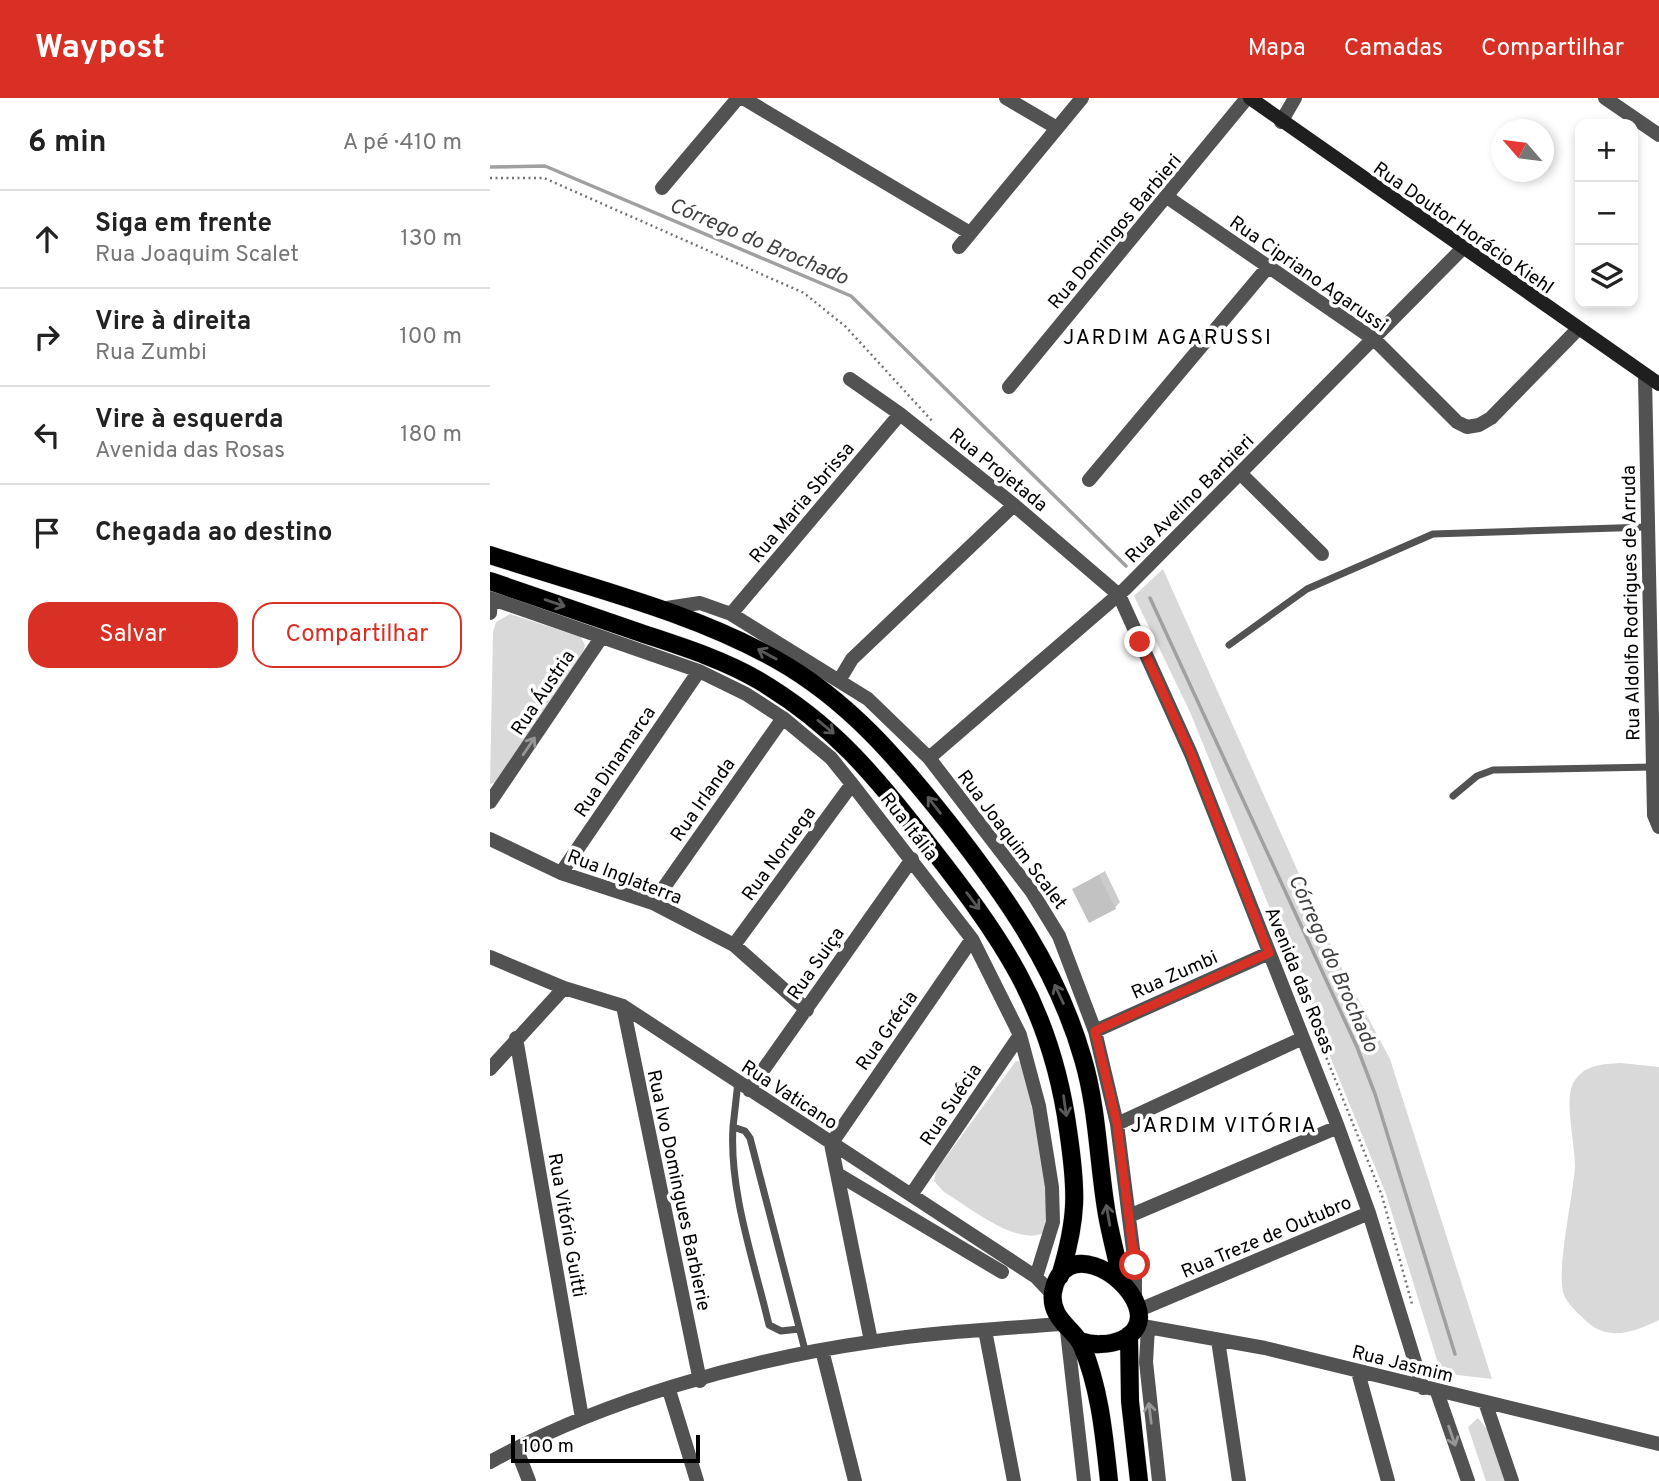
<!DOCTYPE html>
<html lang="pt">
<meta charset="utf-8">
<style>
:root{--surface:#fff;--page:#f6f6f6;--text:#222;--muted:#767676;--line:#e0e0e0;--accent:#d93025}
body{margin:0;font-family:Overpass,sans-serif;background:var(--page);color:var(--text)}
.controls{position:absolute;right:21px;top:21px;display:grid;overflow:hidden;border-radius:14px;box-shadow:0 4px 10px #0003}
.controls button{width:63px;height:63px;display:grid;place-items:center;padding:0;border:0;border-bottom:2px solid var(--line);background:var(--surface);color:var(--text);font:35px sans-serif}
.compass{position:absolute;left:1001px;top:21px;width:63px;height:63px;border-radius:50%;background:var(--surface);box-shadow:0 4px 10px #0003;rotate:298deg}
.scale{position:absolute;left:21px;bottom:18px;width:189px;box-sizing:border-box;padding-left:7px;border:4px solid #000;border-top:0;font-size:19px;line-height:24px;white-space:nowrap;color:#000;-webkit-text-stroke:5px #fff;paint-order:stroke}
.stop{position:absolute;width:21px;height:21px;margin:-16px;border:5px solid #d93025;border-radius:50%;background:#fff}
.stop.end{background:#d93025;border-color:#fff;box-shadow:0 2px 7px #0008}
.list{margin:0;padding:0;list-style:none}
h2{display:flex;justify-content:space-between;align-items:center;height:91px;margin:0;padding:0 28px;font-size:30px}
h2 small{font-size:23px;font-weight:400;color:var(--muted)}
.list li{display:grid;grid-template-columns:46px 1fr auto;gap:21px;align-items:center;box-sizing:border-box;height:98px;padding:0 28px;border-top:2px solid var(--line)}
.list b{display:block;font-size:26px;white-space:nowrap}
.list p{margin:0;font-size:23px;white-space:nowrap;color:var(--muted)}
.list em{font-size:23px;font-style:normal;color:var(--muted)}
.actions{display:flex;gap:14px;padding:21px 28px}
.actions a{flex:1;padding:16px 0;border:2px solid var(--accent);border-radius:21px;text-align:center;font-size:24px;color:var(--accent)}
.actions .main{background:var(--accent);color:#fff}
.icon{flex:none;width:38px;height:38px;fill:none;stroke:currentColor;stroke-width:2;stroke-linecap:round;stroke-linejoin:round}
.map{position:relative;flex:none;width:1169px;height:1383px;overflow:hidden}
header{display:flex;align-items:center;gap:42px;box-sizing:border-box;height:98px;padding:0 35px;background:var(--accent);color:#fff}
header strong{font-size:33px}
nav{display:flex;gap:38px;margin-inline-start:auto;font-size:24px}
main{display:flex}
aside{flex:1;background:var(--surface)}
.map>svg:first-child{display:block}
</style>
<header>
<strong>Waypost</strong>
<nav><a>Mapa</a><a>Camadas</a><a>Compartilhar</a></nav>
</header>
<main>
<aside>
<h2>6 min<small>A pé · 410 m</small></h2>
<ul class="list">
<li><svg class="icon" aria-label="ahead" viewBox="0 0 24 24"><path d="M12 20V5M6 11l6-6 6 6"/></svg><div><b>Siga em frente</b><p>Rua Joaquim Scalet</p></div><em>130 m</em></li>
<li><svg class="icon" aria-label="right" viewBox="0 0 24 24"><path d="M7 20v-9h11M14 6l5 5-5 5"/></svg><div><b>Vire à direita</b><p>Rua Zumbi</p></div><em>100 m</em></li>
<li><svg class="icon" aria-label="left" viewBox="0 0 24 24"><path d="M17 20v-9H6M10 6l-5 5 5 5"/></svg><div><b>Vire à esquerda</b><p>Avenida das Rosas</p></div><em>180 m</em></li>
<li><svg class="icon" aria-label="arrive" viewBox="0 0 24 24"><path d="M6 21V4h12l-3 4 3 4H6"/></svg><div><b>Chegada ao destino</b></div></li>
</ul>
<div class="actions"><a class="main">Salvar</a><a>Compartilhar</a></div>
</aside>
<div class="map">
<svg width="1169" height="1383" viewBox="0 0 1169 1383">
<rect width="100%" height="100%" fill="#fff"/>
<path fill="#d9d9d9" d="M673,471L847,861L900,961L1002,1281L951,1275L896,1096L700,614L644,498Z
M20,516L91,539L95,547L93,554L9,684L0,686L3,534L6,524Z
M526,963L532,964L535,972L558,1099L555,1134C529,1150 479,1109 454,1094L444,1083L446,1073Z
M1131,965L1169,969V1222C1144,1234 1119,1244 1096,1223C1089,1216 1079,1208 1075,1199C1064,1179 1084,1096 1085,1067C1085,1048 1075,1004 1082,988C1091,967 1111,966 1131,965Z
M988,1320L997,1331L1015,1383H996L978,1329Z"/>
<path fill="#0003" d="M615,773L630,804L625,810L584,791Z"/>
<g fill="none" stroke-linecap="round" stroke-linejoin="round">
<path stroke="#a0a0a0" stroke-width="3.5" d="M0,69L55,68L361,198L636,468
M660,500L867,949L885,996L965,1256"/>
</g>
<path fill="#c2c2c2" d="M609,777L626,811L599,825L582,791Z"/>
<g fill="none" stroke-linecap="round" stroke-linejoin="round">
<defs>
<path id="primary" d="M0,457C94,488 201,513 287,562C358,602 408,661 458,724C515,797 567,870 593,961C608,1012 608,1065 617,1117C621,1139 627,1161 632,1184
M0,483C50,500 100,517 151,535C190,548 232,561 268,582C344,627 382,675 435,742C511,839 561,907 578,1032C587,1093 588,1119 570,1178
M639,1237L640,1303L649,1383
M590,1243C614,1252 659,1242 647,1208C635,1173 573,1141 563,1194C559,1221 585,1231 592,1248C610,1291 614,1337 619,1383"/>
</defs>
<use href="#primary" stroke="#dbdbdb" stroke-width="19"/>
<path stroke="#747474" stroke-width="2.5" stroke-dasharray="2 3.5" stroke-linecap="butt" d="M0,80H54L314,195L356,229L444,325
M820,919L892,1098L922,1206"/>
<path stroke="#525252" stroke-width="7" d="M739,547L817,491L943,436L1157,429
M963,698L987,678L1003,672L1163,669
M248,984L243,1029L255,1033L260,1040L316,1256
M243,1029C239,1094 264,1163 279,1227L291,1233L309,1231"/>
<path stroke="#525252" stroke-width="14" d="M253,0L480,135
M516,0L567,30
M1115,0L1169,37
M791,24L805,0
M172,90L248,0
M677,99L885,242L967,324L977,329L989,327L1001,320L1087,232
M469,149L592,0
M1155,279L1164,717L1169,729
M360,281L410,316L524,407L629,497L701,656L848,1029L879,1115L933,1290
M519,289L757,0
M750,375L832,456
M599,382L777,170
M0,500L209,573L256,596L293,620L341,660L362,686L482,841L530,937L549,1008L562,1089L563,1124L546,1179
M170,511L210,505L241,516L378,601L439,660L542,794L569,838L605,933L627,1026L645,1167V1202
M0,515L1,501
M241,516L410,316
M350,581L362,561L524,407
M439,660L635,491L972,151
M0,704L111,540
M0,741L71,775L163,805L244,847L317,912
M71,775L209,573
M163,805L293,620
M244,847L362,686
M0,859L74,890L133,908L546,1179L563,1197
M133,908L210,1283
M605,933L779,855
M26,940L92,1320
M0,971L74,890
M259,992L422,761
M627,1026L813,940
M349,1077L512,1174
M421,1097L530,937
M639,1118L848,1029
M649,1212L879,1115
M647,1227L775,1250L1169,1346
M658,1230L656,1264L669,1383
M495,1232L524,1383
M577,1233L594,1383
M728,1242L749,1383
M381,1243L341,1046L482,841
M332,1252L365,1383
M868,1274L898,1383
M179,1292L207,1383
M947,1294L978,1383
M995,1304L1022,1383
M27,1352L39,1383
M0,1364C111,1303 254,1262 380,1244C443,1234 507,1231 571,1226"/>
<path stroke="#1f1f1f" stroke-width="14" d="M760,0L1169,286"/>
<use href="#primary" stroke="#000" stroke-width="18"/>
</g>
<defs><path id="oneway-shaft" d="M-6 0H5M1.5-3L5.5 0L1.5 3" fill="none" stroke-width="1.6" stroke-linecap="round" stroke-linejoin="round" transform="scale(1.75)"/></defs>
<g stroke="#595959">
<use href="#oneway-shaft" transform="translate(65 505) rotate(19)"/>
<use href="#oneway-shaft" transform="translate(277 556) rotate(-152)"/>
<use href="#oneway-shaft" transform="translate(336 629) rotate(40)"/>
<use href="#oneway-shaft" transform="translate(444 707) rotate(-128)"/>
<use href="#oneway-shaft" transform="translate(483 803) rotate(53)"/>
<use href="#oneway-shaft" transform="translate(569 896) rotate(-115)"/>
<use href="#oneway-shaft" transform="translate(575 1008) rotate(82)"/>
<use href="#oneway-shaft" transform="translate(618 1117) rotate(-100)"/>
</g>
<g stroke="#979797">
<use href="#oneway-shaft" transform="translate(39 648) rotate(-56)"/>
<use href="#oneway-shaft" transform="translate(660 1315) rotate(-97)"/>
<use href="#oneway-shaft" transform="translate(962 1338) rotate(71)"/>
</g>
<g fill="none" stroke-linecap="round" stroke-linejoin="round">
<path stroke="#d93025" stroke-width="9" d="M645,1167L627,1026L605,933L779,855L701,656L650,544"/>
</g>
<g text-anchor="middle" stroke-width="7" stroke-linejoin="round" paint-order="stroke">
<g font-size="19" fill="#000" stroke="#fff">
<text transform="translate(974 129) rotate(35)" y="7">Rua Doutor Horácio Kiehl</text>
<text transform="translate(624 133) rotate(-50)" y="7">Rua Domingos Barbieri</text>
<text transform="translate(819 175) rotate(35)" y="7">Rua Cipriano Agarussi</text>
<text transform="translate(509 371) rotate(39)" y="7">Rua Projetada</text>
<text transform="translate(699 400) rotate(-45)" y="7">Rua Avelino Barbieri</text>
<text transform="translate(311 404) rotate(-50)" y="7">Rua Maria Sbrissa</text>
<text transform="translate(1140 505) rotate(-91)" y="7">Rua Aldolfo Rodrigues de Arruda</text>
<text transform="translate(52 594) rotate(-56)" y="7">Rua Áustria</text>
<text transform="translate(124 663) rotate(-56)" y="7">Rua Dinamarca</text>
<text transform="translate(212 701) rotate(-55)" y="7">Rua Irlanda</text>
<text transform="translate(420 728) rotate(52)" y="7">Rua Itália</text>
<text transform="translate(523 741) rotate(53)" y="7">Rua Joaquim Scalet</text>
<text transform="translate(288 755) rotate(-54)" y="7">Rua Noruega</text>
<text transform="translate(135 778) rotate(21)" y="7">Rua Inglaterra</text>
<text transform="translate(325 865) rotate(-55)" y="7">Rua Suiça</text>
<text transform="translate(684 876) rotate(-24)" y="7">Rua Zumbi</text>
<text transform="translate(811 882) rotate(68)" y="7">Avenida das Rosas</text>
<text transform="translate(396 932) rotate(-55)" y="7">Rua Grécia</text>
<text transform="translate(300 996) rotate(33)" y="7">Rua Vaticano</text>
<text transform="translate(460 1006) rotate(-56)" y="7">Rua Suécia</text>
<text transform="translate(190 1092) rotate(78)" y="7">Rua Ivo Domingues Barbierie</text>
<text transform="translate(78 1127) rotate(80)" y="7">Rua Vitório Guitti</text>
<text transform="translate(776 1138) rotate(-23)" y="7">Rua Treze de Outubro</text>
<text transform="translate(913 1265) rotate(14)" y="7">Rua Jasmim</text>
</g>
<g font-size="21" font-style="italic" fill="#414141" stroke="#fff">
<text transform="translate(269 143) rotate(23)" y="7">Córrego do Brochado</text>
<text transform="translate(844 865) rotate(66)" y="7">Córrego do Brochado</text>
</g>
<g font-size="21" letter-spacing="2" fill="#000" stroke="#fff">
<text x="678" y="246">JARDIM AGARUSSI</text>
<text x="734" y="1034">JARDIM VITÓRIA</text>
</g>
</g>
</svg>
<div class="controls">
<button>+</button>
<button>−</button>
<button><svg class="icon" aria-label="layers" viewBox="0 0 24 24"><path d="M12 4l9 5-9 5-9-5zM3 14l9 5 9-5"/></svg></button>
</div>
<svg class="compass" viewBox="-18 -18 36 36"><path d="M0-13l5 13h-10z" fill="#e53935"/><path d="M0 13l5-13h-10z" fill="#767676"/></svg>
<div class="scale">100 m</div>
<div class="stop" style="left:645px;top:1167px"></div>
<div class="stop end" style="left:650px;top:544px"></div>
</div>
</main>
